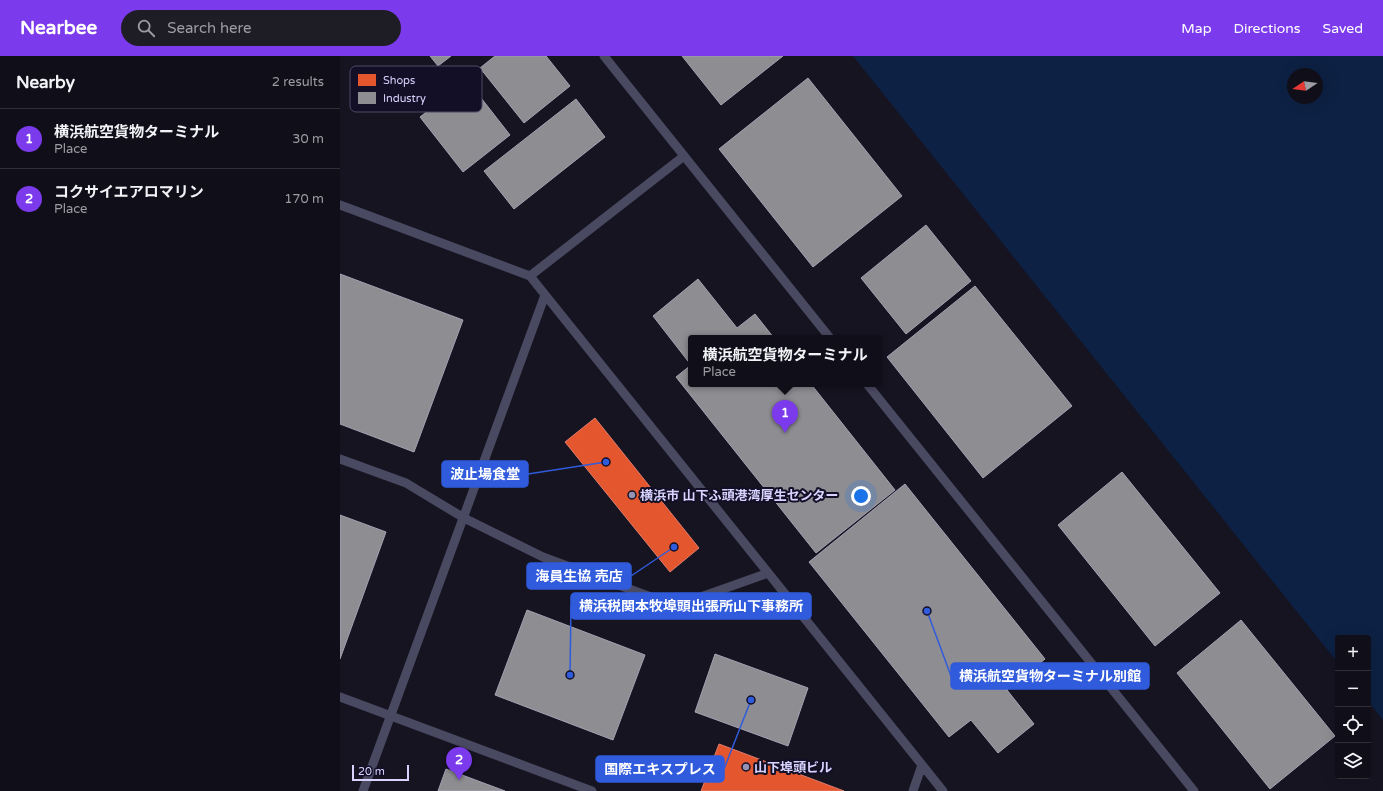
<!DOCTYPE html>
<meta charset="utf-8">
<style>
:root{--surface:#100f19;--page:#1e1d26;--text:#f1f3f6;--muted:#9c9ca2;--line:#302f38;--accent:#7c3aed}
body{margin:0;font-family:"Varela Round","Noto Sans JP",sans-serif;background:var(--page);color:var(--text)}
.controls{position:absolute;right:12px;bottom:12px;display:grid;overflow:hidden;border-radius:4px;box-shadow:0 4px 16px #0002}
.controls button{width:36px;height:36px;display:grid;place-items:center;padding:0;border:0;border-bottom:1px solid var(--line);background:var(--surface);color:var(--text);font:20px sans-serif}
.compass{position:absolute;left:947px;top:12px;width:36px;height:36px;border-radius:50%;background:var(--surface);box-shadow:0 4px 16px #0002;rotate:257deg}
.scale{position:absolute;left:12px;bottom:10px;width:57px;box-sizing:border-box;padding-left:4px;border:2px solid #d9d4ff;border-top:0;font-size:11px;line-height:14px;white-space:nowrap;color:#d9d4ff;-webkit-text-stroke:3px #130f26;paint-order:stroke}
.you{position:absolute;left:521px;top:440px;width:14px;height:14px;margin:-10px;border:3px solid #fff;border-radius:50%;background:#1a73e8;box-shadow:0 0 0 6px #1a73e833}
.badge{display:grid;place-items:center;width:26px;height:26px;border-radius:50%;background:var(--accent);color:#fff;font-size:13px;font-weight:700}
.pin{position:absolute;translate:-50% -33px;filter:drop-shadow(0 1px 2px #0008)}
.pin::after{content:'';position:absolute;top:21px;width:14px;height:12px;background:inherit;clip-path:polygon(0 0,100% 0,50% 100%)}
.popup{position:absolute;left:348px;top:279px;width:194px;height:52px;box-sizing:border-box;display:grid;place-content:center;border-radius:4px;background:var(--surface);filter:drop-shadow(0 1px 3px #0005);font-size:13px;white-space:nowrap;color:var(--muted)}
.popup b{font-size:15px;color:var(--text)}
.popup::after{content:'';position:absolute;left:50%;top:100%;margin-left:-8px;border:8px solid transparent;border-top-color:var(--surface)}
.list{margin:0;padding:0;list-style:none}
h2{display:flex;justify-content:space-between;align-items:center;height:52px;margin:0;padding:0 16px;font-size:17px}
h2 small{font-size:13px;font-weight:400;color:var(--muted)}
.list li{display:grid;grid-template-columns:26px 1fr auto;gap:12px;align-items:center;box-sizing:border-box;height:60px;padding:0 16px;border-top:1px solid var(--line)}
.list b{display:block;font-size:15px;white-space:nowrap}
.list p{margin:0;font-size:13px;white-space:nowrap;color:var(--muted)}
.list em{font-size:13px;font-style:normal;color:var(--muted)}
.icon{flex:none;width:22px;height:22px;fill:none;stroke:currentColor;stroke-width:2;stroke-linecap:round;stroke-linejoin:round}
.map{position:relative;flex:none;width:1043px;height:735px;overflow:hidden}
header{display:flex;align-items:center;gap:24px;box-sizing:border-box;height:56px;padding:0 20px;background:var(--accent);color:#fff}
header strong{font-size:19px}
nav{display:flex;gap:22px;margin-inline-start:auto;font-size:14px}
.search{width:280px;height:36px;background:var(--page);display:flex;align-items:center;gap:10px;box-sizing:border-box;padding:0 14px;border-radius:22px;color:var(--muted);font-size:15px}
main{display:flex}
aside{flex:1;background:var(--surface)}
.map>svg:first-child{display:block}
</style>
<header>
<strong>Nearbee</strong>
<div class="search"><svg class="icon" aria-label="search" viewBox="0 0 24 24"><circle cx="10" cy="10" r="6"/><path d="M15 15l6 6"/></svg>Search here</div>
<nav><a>Map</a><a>Directions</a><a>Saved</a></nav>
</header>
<main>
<aside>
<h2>Nearby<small>2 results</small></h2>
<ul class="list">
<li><span class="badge">1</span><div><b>横浜航空貨物ターミナル</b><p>Place</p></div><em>30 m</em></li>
<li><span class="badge">2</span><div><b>コクサイエアロマリン</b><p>Place</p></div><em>170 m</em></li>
</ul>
</aside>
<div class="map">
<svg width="1043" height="735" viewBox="0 0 1043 735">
<rect width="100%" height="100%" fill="#161421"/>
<path fill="#0d2144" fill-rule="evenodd" d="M513,0H1043V664L1028,645V582H998V607ZM953,18H977V42H953Z"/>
<path fill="#e4572e" stroke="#e17c6d" d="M255,362L359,492L330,516L225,386Z
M379,688L504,735H361Z"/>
<path fill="#8d8d92" stroke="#a4a2b3" d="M90,0H111L98,10Z
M155,0H206L230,30L184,67L140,12Z
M342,0H443L381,49Z
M468,22L562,140L473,211L379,93Z
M127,24L170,79L123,116L80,61Z
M236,43L265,81L174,153L144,115Z
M586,169L631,225L566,278L521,222Z
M0,218L123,264L74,396L0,368Z
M358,223L397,272L415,258L434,282H351V328H471L555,434L476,497L336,321L351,309L313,260Z
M635,230L732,350L643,422L547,301Z
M782,416L880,537L815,590L718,469Z
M565,428L705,603L667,634L694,668L658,697L631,664L609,681L469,506Z
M0,459L46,476L0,603Z
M187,554L305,599L273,684L155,639Z
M901,564L995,680L930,733L837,617Z
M375,598L468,632L448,690L355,656Z
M106,713L165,735H98Z"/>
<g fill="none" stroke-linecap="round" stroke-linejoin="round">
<path stroke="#4a4962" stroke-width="9" d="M264,0L490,282
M0,149L190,220L603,735
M190,220L344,100
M527,328L854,735
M0,403L66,427L124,462L203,501L319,544L339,546L358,542L428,517
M0,641L252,735
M23,735L205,239
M573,735L582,709"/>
</g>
<g fill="#9591b1" stroke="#130f26" stroke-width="1.5">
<circle cx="292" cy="439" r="4"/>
<circle cx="406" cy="711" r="4"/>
</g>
<g text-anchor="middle" stroke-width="4" stroke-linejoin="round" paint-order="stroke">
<g font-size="13" font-weight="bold" fill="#d9d4ff" stroke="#130f26" text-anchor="start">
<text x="300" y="444">横浜市 山下ふ頭港湾厚生センター</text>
<text x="414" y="716">山下埠頭ビル</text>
</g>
</g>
<rect x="10" y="10" width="132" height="46" rx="6" fill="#130f26" stroke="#4e4a67" stroke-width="1"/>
<rect x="18" y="18" width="18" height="12" fill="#e4572e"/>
<rect x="18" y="36" width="18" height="12" fill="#8d8d92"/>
<g font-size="11" fill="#d9d4ff">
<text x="43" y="28">Shops</text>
<text x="43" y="46">Industry</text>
</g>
<path fill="none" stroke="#305bdc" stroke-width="1.5" d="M266 406L188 418M334 491L291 520M230 619L231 550M587 555L611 620M411 644L384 713"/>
<g fill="#305bdc" stroke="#130f26" stroke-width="1.5">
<circle cx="266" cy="406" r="4"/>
<circle cx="334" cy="491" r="4"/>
<circle cx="230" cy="619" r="4"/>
<circle cx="587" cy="555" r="4"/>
<circle cx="411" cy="644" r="4"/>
</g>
<g fill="#305bdc" stroke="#305bdc" stroke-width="1.5">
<rect x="102" y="405" width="86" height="26" rx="4"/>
<rect x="187" y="507" width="104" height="26" rx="4"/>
<rect x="231" y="537" width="240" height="26" rx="4"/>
<rect x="611" y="607" width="198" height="26" rx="4"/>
<rect x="256" y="700" width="128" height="26" rx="4"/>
</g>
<g font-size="14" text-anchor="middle" font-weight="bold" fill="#fff">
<text x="145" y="423">波止場食堂</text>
<text x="239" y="525">海員生協 売店</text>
<text x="351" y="555">横浜税関本牧埠頭出張所山下事務所</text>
<text x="710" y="625">横浜航空貨物ターミナル別館</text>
<text x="320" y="718">国際エキスプレス</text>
</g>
</svg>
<div class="controls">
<button>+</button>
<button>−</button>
<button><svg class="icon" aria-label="locate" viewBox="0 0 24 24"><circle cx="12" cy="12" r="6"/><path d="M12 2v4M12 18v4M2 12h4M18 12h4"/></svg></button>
<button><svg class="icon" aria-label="layers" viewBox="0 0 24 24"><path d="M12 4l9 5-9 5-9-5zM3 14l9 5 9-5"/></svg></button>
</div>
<svg class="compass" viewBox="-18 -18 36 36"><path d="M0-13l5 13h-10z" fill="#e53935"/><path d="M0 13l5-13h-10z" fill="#9c9ca2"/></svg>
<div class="scale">20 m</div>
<div class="you"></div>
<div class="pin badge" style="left:445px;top:377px">1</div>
<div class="popup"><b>横浜航空貨物ターミナル</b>Place</div>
<div class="pin badge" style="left:119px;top:724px">2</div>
</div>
</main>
